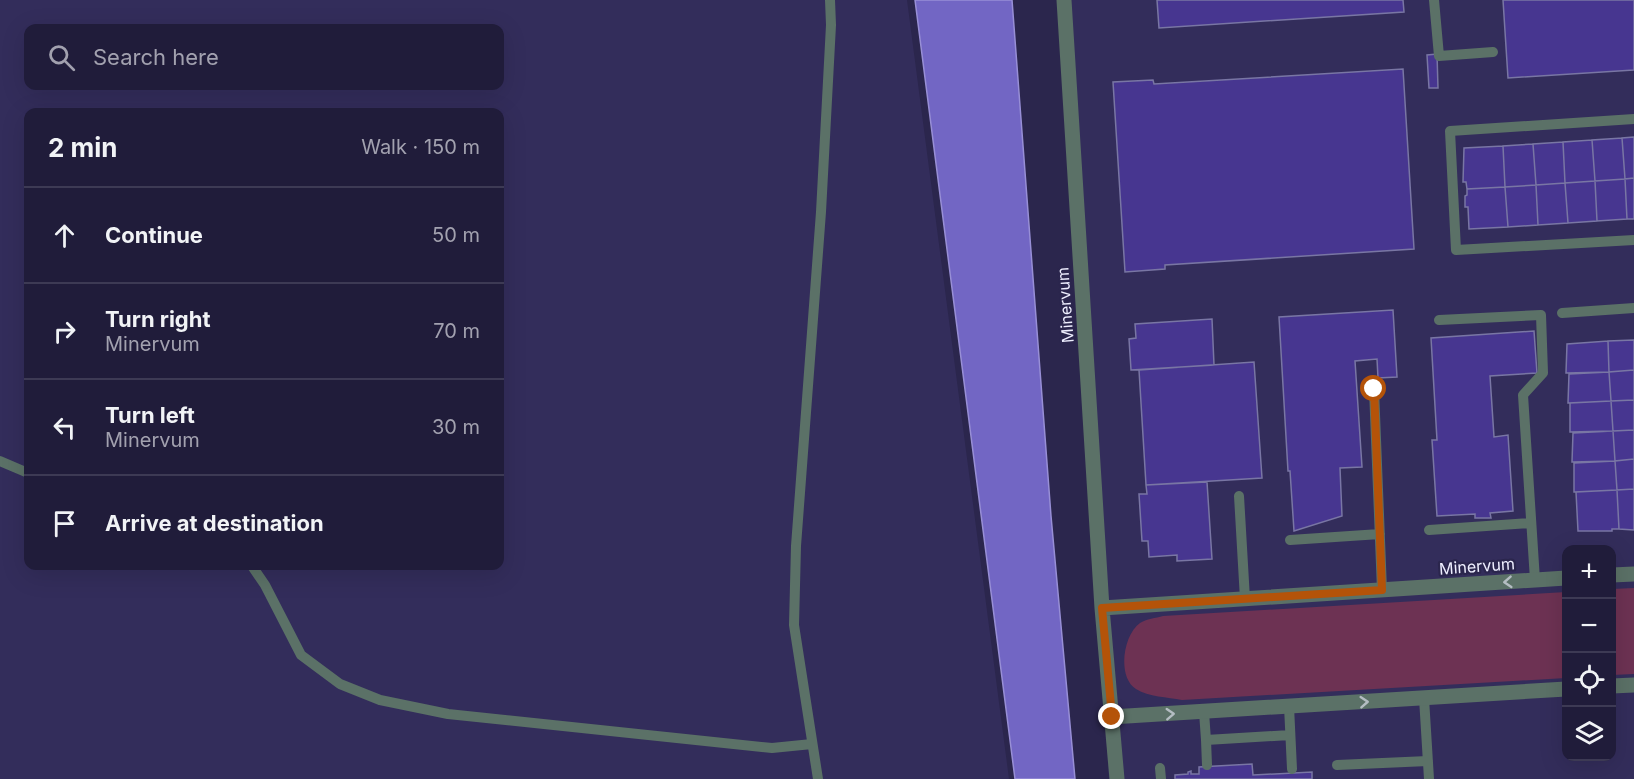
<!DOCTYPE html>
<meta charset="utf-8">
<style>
:root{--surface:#201c3a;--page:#2d2945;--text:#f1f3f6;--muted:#a2a1af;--line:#3d3a54}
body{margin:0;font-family:Inter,sans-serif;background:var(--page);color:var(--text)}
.controls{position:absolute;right:18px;bottom:18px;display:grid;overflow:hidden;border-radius:12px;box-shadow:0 6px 24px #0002}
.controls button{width:54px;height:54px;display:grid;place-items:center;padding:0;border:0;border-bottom:2px solid var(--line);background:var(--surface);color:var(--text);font:30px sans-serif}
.stop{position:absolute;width:18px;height:18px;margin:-14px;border:4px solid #b45309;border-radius:50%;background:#fff}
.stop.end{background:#b45309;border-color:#fff;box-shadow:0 2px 6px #0008}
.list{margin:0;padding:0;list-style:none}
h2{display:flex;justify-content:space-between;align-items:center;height:78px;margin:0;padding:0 24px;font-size:26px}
h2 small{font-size:20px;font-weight:400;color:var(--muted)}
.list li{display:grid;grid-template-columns:39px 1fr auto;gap:18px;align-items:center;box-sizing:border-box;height:96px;padding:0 24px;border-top:2px solid var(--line)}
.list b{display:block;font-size:22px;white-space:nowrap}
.list p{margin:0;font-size:20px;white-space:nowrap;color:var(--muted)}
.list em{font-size:20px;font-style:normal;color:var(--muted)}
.icon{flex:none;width:33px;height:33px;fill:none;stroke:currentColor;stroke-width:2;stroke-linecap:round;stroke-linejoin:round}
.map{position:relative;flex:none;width:1634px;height:779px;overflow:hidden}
.search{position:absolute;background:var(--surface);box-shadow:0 6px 24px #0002;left:24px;top:24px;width:480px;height:66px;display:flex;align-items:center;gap:15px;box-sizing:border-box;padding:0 21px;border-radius:12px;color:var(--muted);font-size:22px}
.panel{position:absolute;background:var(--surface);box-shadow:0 6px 24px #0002;left:24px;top:108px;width:480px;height:462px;border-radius:12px}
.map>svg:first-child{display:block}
</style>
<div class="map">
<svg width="1634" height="779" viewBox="0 0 1634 779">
<rect width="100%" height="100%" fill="#2b264d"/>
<path fill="#332d5b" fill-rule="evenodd" d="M0,0H907L1009,779H0ZM28,28H500V86H28ZM28,112H500V566H28Z
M1057,0H1634V779H1109ZM1566,550H1612V756H1566Z"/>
<path fill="#6d3253" d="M1634,588V674L1612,675V589Z
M1566,592V678L1182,700C1167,697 1149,697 1136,689C1117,677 1123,635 1140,623C1146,619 1156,618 1163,616Z"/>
<path fill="#7266c4" stroke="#988fd6" stroke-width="1.5" d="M915,0H1012L1051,516L1075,779H1015Z"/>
<path fill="#473690" stroke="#7976a4" stroke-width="1.5" d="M1157,0H1403L1404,12L1159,28Z
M1503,0H1634V70L1508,78Z
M1437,54L1438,88H1429L1427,55Z
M1403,69L1414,249L1165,265V269L1125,272L1113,82L1153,80L1154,84Z
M1634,137V178L1625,179L1622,138Z
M1622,138L1625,179L1595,181L1592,140Z
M1592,140L1595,181L1565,183L1563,142Z
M1563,142L1565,183L1536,185L1533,144Z
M1533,144L1536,185L1505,187L1503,146Z
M1503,146L1505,187L1467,189L1466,182H1463L1464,148Z
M1634,178V219H1627L1625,179Z
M1625,179L1627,219L1597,221L1595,181Z
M1595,181L1597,221L1568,223L1565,183Z
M1565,183L1568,223L1538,225L1536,185Z
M1536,185L1538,225L1508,227L1505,187Z
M1505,187L1508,227L1469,229L1468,207H1465V196L1467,195V189Z
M1393,310L1397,377L1378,378L1377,359L1355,361L1362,467L1340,468L1342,516L1294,531L1290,471H1288L1279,317Z
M1212,319L1214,365L1131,370L1129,339L1136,338L1135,324Z
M1534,331L1537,373L1490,376L1494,437L1508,435L1513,511L1490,513L1491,518H1475V514L1437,516L1432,440H1437L1431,338Z
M1634,340V370L1609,372L1608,341Z
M1608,341L1609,372L1566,373L1567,344Z
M1254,362L1262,478L1146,485L1139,370Z
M1634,370V400L1611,401L1609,372Z
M1609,372L1611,401L1568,403L1569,374Z
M1634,400V430L1613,431L1611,401Z
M1611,401L1613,431L1570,432V403Z
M1634,430V459L1615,461L1613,431Z
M1613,431L1615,461L1572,462L1573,433Z
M1634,459V489L1617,490L1615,461Z
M1615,461L1617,490L1574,492V463Z
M1207,482L1212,559L1177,561V555L1149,557L1148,541H1142L1139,494H1147L1146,485Z
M1634,489V530L1619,529L1617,490Z
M1617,490L1619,529H1612V531H1578L1576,492Z
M1252,764L1253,775L1312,772V779H1175V775L1188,774V772L1191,771V774H1199V767Z"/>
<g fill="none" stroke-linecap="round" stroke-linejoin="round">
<path stroke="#5b7167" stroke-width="10" d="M1434,0L1439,56L1493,52
M1634,119L1450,131L1456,250L1634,240
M1562,313L1634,308
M1439,320L1541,315L1543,373L1523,395L1535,580
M1374,389L1382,590
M0,461L28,473
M1239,496L1245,599
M1429,530L1531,523
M1290,540L1380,534
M252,566L265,585L301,655L340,684L380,700L448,714L772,748L812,744
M1424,698L1429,779
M1289,706L1292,769
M1204,712L1206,740
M1207,765L1206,740L1290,735
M1337,765L1428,761
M1160,768L1161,779
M818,779L794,625L796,546L821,212L831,25L830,0"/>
<path stroke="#5b7167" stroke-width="15" d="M1064,0L1102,608L1117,779
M1612,575L1634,574
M1102,608L1566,578
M1612,686L1634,685
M1111,717L1566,689"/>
</g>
<defs><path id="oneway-chevron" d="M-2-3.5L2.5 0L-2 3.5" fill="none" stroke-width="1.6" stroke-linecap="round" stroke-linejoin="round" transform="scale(1.5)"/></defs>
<g stroke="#b4bdc2">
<use href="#oneway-chevron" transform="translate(1508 582) rotate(176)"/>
<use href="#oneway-chevron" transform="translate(1364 702) rotate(-4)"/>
<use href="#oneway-chevron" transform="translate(1170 714) rotate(-3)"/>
</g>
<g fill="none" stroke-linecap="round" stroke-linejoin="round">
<path stroke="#b45309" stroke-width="8" d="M1112,717L1102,608L1382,590L1374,389"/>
</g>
<g text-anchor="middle" stroke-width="4.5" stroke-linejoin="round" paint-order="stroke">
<g font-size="16" fill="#efefff" stroke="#2b264d">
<text transform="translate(1065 305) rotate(-94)" y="6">Minervum</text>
<text transform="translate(1477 566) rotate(-4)" y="6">Minervum</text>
</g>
</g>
</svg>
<div class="controls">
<button>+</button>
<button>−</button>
<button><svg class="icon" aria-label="locate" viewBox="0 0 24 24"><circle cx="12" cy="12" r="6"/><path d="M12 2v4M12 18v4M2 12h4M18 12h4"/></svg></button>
<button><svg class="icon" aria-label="layers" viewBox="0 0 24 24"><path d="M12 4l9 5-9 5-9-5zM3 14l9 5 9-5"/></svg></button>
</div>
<div class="stop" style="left:1374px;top:389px"></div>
<div class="stop end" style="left:1112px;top:717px"></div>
<div class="search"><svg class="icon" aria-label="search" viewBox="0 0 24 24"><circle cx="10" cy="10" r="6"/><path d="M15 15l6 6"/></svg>Search here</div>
<section class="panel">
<h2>2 min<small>Walk · 150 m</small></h2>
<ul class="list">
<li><svg class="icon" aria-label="ahead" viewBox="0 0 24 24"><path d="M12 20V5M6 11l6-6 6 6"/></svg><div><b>Continue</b></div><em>50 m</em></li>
<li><svg class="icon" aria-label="right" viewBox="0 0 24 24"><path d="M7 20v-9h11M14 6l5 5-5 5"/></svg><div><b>Turn right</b><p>Minervum</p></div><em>70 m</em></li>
<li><svg class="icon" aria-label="left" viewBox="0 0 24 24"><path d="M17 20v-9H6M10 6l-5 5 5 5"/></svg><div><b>Turn left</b><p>Minervum</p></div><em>30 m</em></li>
<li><svg class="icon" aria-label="arrive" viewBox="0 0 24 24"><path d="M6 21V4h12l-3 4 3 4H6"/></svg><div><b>Arrive at destination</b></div></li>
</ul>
</section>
</div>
